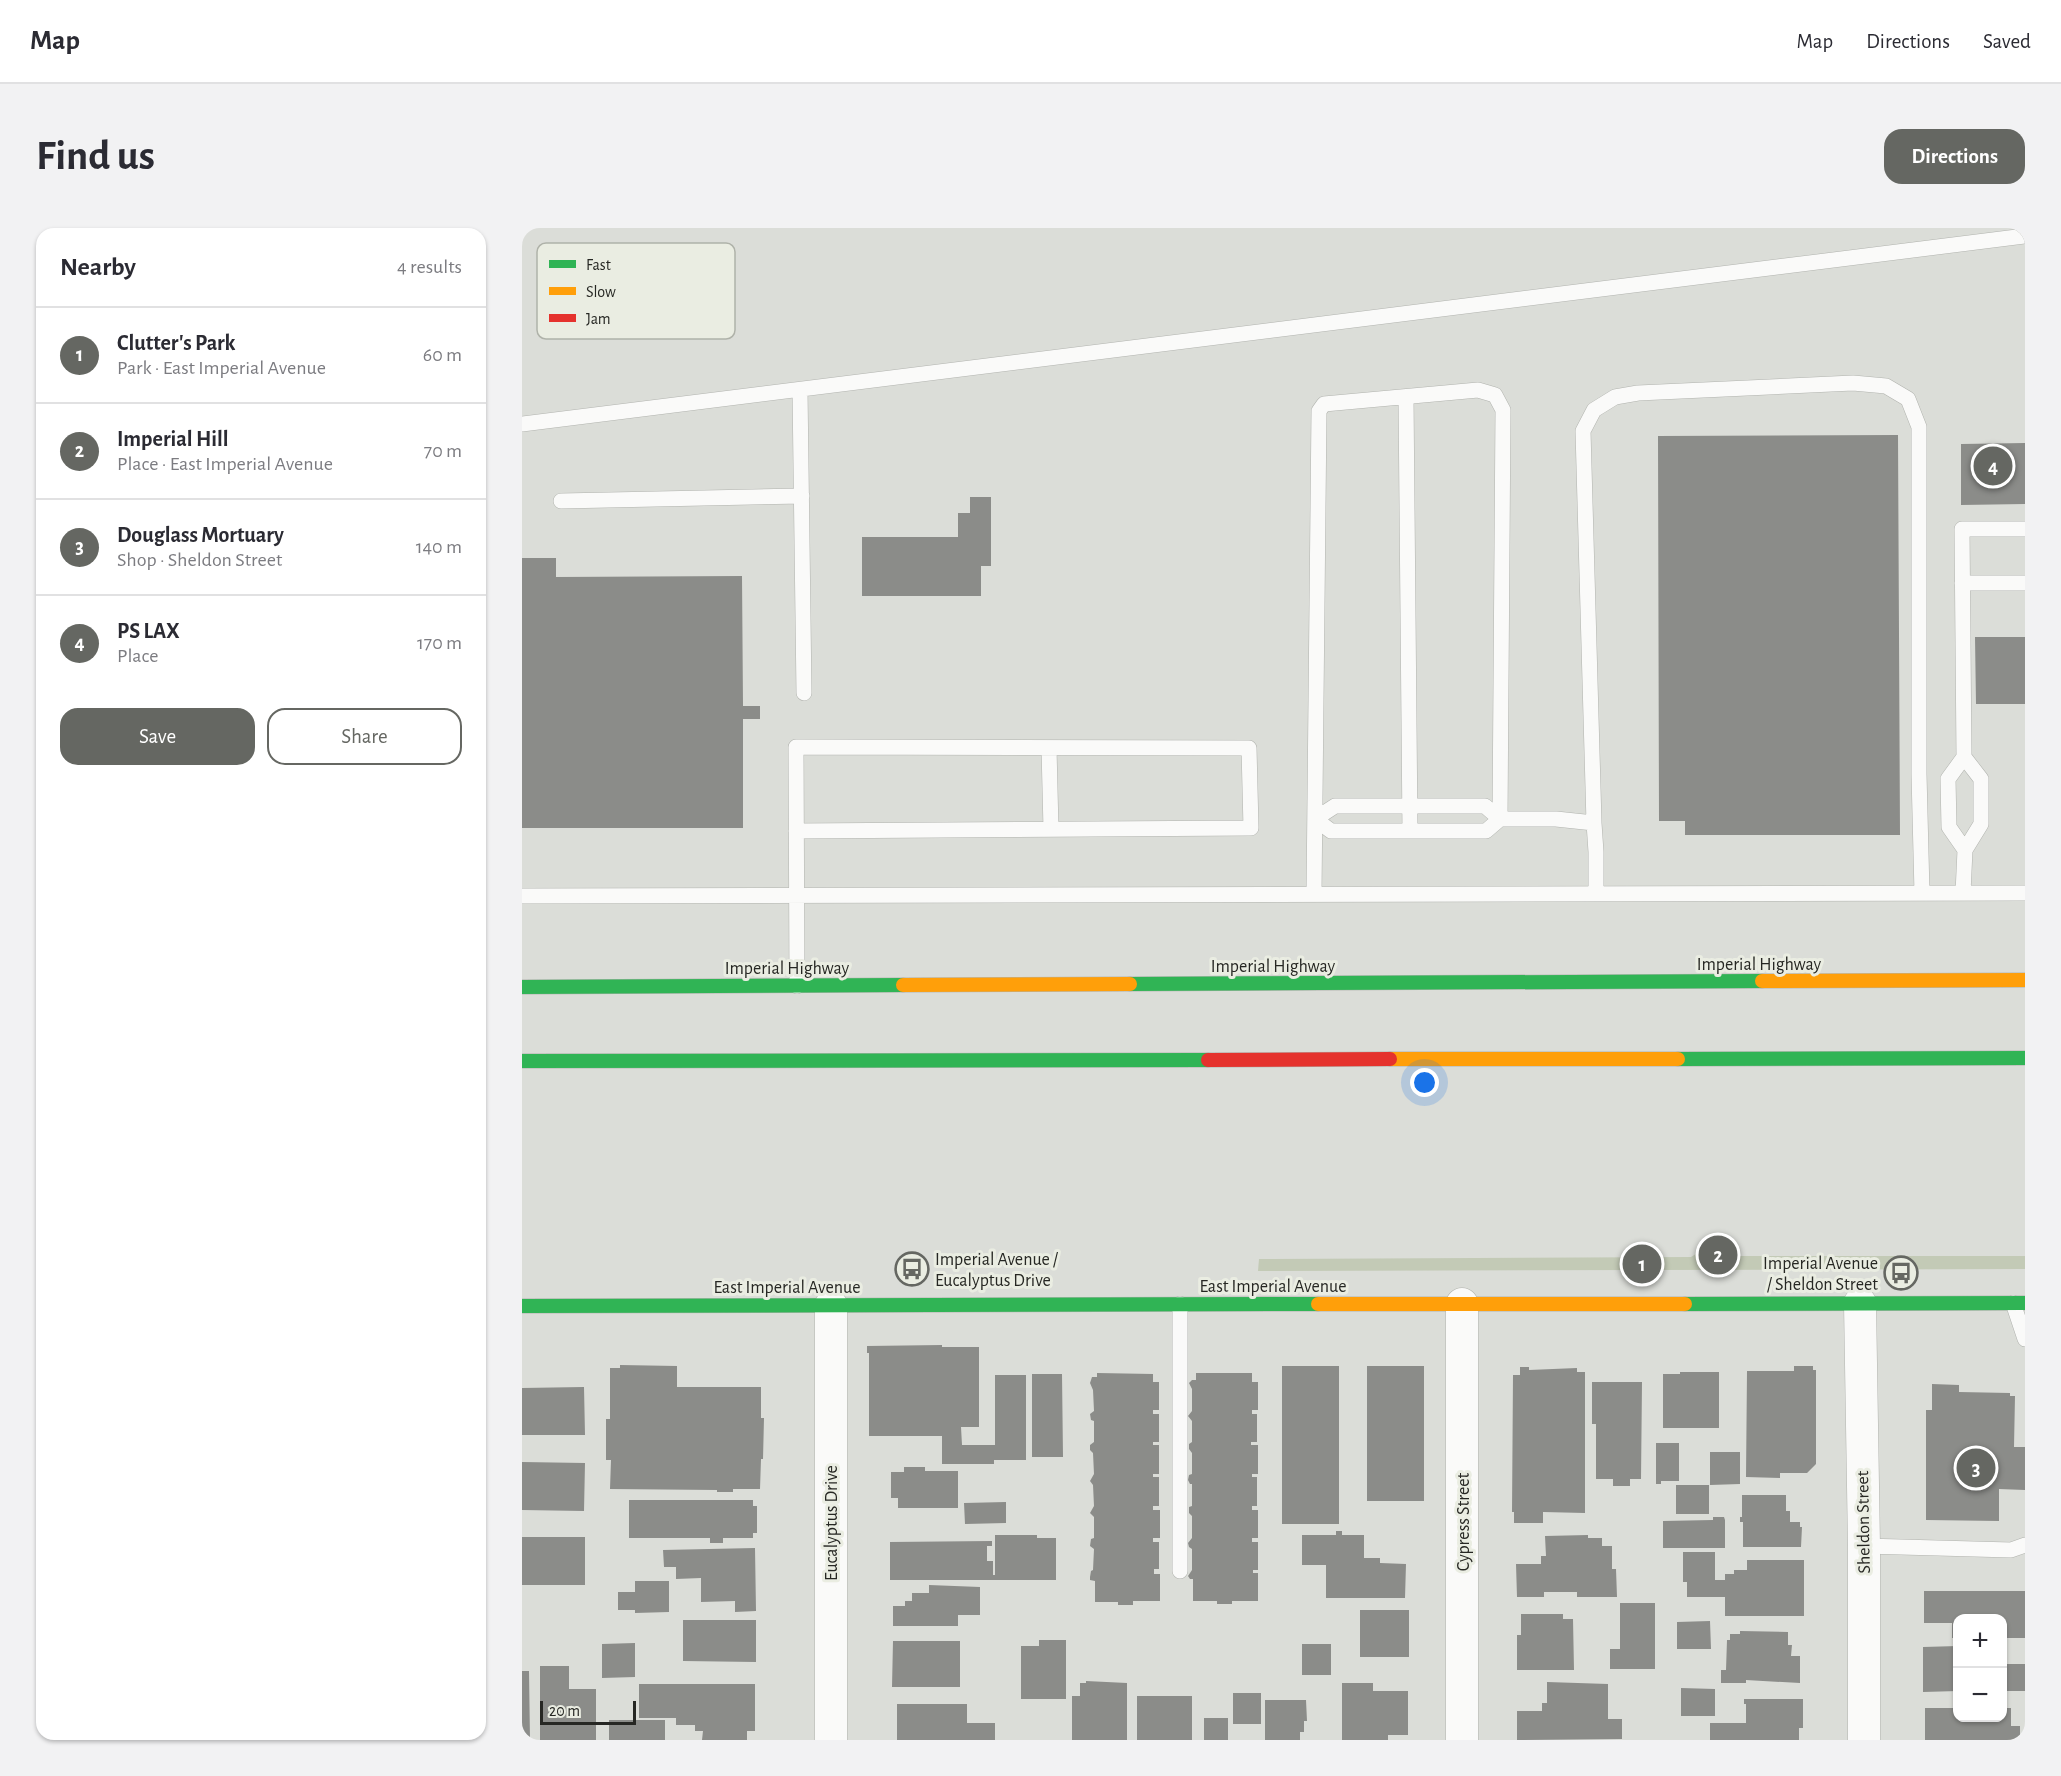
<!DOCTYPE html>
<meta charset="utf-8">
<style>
:root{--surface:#fff;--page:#f2f2f3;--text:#2b2b33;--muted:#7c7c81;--line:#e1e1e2;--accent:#656762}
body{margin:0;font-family:"Alegreya Sans",sans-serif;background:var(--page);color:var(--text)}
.controls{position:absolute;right:18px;bottom:18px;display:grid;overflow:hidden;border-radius:12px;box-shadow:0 2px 4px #0004}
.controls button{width:54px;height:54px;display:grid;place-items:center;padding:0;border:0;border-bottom:2px solid var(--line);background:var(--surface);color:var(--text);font:30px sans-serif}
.scale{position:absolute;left:18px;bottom:15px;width:96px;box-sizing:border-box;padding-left:6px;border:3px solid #262723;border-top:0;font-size:16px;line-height:21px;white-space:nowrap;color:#262723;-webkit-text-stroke:4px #eaede2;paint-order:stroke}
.you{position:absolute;left:903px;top:855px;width:21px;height:21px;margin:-15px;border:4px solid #fff;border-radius:50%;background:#1a73e8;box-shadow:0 0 0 9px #1a73e833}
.badge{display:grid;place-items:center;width:39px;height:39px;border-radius:50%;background:var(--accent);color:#fff;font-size:20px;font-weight:700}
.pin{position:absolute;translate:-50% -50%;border:3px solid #fff;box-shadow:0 2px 6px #0006}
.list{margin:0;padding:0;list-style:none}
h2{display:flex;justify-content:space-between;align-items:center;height:78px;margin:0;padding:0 24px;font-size:26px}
h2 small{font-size:20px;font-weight:400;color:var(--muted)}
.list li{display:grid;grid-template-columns:39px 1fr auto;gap:18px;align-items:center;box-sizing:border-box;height:96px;padding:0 24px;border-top:2px solid var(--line)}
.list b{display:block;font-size:22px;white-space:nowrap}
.list p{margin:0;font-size:20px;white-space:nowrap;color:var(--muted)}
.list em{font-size:20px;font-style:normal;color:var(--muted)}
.actions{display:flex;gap:12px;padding:18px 24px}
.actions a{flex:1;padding:14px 0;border:2px solid var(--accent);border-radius:18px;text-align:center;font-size:21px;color:var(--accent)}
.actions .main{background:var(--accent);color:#fff}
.map{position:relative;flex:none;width:1503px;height:1512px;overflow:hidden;border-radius:18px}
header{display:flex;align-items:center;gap:36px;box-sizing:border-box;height:84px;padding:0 30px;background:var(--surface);border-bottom:2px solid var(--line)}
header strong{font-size:28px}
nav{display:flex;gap:33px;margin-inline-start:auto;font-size:21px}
.intro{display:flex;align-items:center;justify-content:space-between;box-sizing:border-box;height:144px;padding:0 36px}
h1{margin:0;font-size:42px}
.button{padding:15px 27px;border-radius:18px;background:var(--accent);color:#fff;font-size:21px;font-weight:700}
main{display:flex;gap:36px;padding:0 36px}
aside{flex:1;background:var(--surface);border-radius:18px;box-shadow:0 2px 4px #0004}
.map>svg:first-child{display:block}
</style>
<header>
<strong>Map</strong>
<nav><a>Map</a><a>Directions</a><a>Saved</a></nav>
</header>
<div class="intro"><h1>Find us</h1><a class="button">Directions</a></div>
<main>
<aside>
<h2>Nearby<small>4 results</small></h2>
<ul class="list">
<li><span class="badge">1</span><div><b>Clutter's Park</b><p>Park · East Imperial Avenue</p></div><em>60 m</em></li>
<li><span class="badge">2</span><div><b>Imperial Hill</b><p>Place · East Imperial Avenue</p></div><em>70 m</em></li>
<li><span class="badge">3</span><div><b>Douglass Mortuary</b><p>Shop · Sheldon Street</p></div><em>140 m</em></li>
<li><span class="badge">4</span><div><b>PS LAX</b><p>Place</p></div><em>170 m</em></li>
</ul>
<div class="actions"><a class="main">Save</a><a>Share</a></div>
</aside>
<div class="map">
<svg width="1503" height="1512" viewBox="0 0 1503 1512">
<rect width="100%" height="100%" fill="#dbddd8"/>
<path fill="#c3cab6" d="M1192,1020L1207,1021L1217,1028H1503V1041L736,1043L737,1031L1169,1029L1182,1021Z"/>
<path fill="#8b8c89" d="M1376,207L1378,607H1163V593H1137L1136,208Z
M1503,215V276L1439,277V216Z
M448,269H469V338H459V368H340V309H436V285H448Z
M0,330H34V349L220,348L221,478H238V491H221V600H0Z
M1453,409H1503V476H1454Z
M420,1117V1119H457V1199H439L440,1217H473V1147H504V1232H472V1236H420V1208H347V1125H345V1118Z
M98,1137L155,1138V1159H239V1190H242L241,1231H239L238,1261H211V1264H195V1262L88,1261L89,1232H84V1191H88V1140H98Z
M760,1138H817V1296H760Z
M845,1138H902V1273H845Z
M1272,1138H1291V1142H1294V1236L1285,1245H1258V1250L1224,1249L1225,1143H1272Z
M998,1139H1007V1142L1055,1140V1144H1063V1285L1021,1284V1295H992V1284H990L991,1147H998Z
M1158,1144H1197V1200H1141V1146H1158Z
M575,1145L631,1146V1154H637V1182H631V1186H637V1214H631V1217H637V1246H631V1249H637V1278H631V1282H638V1310H631V1314H637V1341H632V1346H638V1373H611V1377H596V1374H573V1353L568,1352V1349L569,1343L571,1342L572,1321L568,1318L569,1311L572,1310V1289L568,1285L572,1278L571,1257L568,1253L572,1246L571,1225L568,1222V1217L572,1214V1193L569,1192L568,1186L572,1183L571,1162L568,1155L570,1149H575Z
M674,1145H730V1154H736V1182H730V1186H735V1214H729V1217H736V1246H730V1249H735V1278H730V1282H736V1310H730V1314H736V1342H731V1345H736V1373H710V1376H695V1373H671V1351H668L666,1348L670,1342V1321L667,1319L666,1315L670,1310V1288L667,1285V1279L670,1278V1256H668L666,1252L667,1247L670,1246V1225L667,1221V1216L670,1214V1193L666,1188L670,1183V1161L667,1155L670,1152H674Z
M510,1146H540L541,1229H510Z
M1070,1154H1120L1119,1251H1108V1258H1091V1251H1074V1196H1070Z
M1410,1156L1437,1157V1164L1488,1165V1168H1493L1492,1219H1503V1262L1477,1261V1293L1404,1292V1182H1410Z
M62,1159L63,1207H0V1160Z
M1134,1215H1157V1253H1139V1256H1134Z
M1188,1224H1218V1256L1188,1257Z
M0,1234L63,1235L62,1283L0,1282Z
M382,1239H403V1243H436V1280H376V1270H369V1244H382Z
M1154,1257H1187V1286H1154Z
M1220,1267H1264V1283H1268V1294H1278V1299H1280L1279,1319H1221V1294H1218V1289H1220Z
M107,1272H231V1278H235V1305H231V1310H201V1315H188V1310H107Z
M484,1274V1295L443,1296L442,1275Z
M1191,1289H1202L1203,1292V1320H1141V1293L1191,1292Z
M814,1303H820V1307H842V1330H858V1335L884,1336L883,1370H804V1337H780V1307H814Z
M473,1307H515V1310H534V1352H368V1314L470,1313V1318H465V1333H471V1347H473Z
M1066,1307V1310H1080V1318H1090V1341H1094L1095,1369H1055V1364H1022V1369H995L994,1336H1019V1328H1024L1023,1308Z
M0,1309H63V1357H0Z
M233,1320L234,1383L213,1384V1373L179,1374V1350L154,1351V1339H142L141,1322Z
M1161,1324H1193V1352H1203V1346H1212V1342H1225V1332H1282V1388H1203V1369H1165V1354H1161Z
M113,1353H147V1384L113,1385V1382H96V1364H113Z
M407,1357L458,1359V1387H436V1398H371V1378H383V1373H390V1365H407Z
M1402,1363H1503V1410H1480V1390H1436V1410H1430V1395H1402Z
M1098,1375H1133V1441H1088V1421H1098Z
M838,1382H887V1429H838Z
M999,1386H1041V1391H1051L1052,1442H995V1407H999Z
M161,1392H234V1434L161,1433Z
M1188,1393L1189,1421H1155V1394Z
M1218,1403L1266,1404V1417H1270L1269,1428H1278V1455L1224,1452V1455H1199V1442H1204L1205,1412H1208V1406H1218Z
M517,1412H544V1471H499V1418H517Z
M371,1413H438V1459H370Z
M113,1415V1449L80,1450V1416Z
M780,1416H809V1447H780Z
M1436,1418V1463L1401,1464V1419Z
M1480,1436H1503V1463H1480Z
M18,1438H47V1461H74V1512H18Z
M0,1443H7L8,1512H0Z
M564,1453L605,1455V1512H550V1468H558V1455H564Z
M1025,1454L1086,1456V1491H1100V1511L995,1512V1483H1020V1475H1025Z
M820,1455H851V1463H886V1507H866V1512H820Z
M117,1456H233V1503H225V1512H180L181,1503H173V1497H154V1490H117Z
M1159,1460L1193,1461V1488H1159Z
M711,1465H739V1496H711Z
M615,1468H670V1512H615Z
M1222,1471H1281V1500H1277V1512H1188V1495H1224V1476H1222Z
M743,1472H784L785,1493H782V1504H778V1512H743Z
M375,1476H445V1495H473V1512H375Z
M1403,1480H1436V1490H1480V1480H1489V1498H1498V1512H1403Z
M682,1490H706V1512H682Z
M87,1492H143V1512H87Z"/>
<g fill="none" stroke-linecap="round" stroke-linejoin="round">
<defs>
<path id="lane" d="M278,162L282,465
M884,169L888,603
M0,196L1503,8
M39,273L280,268
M1440,355H1503
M527,520L529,601
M1442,529L1426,551L1427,599L1443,622
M793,591L813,578H963L978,591H1034L1072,595L1074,624V666
M1072,595L1061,203L1072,182L1093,169L1116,165L1331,155L1364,158L1386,171L1397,199V546L1400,665
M274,603L729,600L727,520L274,519L275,758
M1441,665L1443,622L1459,596V551L1442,529L1440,301H1503
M792,666L797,183L802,176L956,162L973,167L981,182L978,591L964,603H809L793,591
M0,668L1503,665
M1491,1075L1503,1111
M1342,1318L1489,1322L1503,1317
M658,1343V1076"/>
<path id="street" d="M1338,1075L1342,1318V1512
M940,1076V1512
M309,1077V1512"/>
<path id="fast" d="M608,756L1240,753
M0,759L381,757
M1156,831L1503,830
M0,833L686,832
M1163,1076L1503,1075
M0,1078L796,1076"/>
<path id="slow" d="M1240,753L1503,752
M381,757L608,756
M868,831H1156
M796,1076H1163"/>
<path id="jam" d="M686,832L868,831"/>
</defs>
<use href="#lane" stroke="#b1b3ae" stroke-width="16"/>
<use href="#street" stroke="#b1b3ae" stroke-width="33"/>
<use href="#fast" stroke="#b1b3ae" stroke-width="15"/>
<use href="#slow" stroke="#b1b3ae" stroke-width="15"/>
<use href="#jam" stroke="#b1b3ae" stroke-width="15"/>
<use href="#lane" stroke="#fafaf9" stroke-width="15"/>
<use href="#street" stroke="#fafaf9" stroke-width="32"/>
<use href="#fast" stroke="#30b455" stroke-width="14"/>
<use href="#slow" stroke="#ff9f0a" stroke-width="14"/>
<use href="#jam" stroke="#e5322d" stroke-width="14"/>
</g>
<defs>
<symbol id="bus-ring" viewBox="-11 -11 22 22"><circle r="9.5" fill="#eaede2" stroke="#656762" stroke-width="1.5"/><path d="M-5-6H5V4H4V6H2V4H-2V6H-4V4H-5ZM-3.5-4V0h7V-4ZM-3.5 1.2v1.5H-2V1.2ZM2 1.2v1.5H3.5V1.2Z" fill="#656762"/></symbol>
</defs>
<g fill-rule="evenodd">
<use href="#bus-ring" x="371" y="1022" width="38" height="38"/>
<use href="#bus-ring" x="1360" y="1026" width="38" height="38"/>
</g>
<g text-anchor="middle" stroke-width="6" stroke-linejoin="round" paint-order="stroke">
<g font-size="18" fill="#262723" stroke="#eaede2">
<text x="1237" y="742">Imperial Highway</text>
<text x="751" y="744">Imperial Highway</text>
<text x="265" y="746">Imperial Highway</text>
<text x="751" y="1064">East Imperial Avenue</text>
<text x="265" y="1065">East Imperial Avenue</text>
<text transform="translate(941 1294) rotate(-90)" y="6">Cypress Street</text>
<text transform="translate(1341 1294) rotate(-91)" y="6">Sheldon Street</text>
<text transform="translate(309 1295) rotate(-90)" y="6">Eucalyptus Drive</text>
</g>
<g font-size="18" fill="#262723" stroke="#eaede2" text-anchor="start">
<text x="413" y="1037">Imperial Avenue /<tspan x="413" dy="21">Eucalyptus Drive</tspan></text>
<text x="1356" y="1041" text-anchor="end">Imperial Avenue<tspan x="1356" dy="21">/ Sheldon Street</tspan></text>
</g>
</g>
<rect x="15" y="15" width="198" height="96" rx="9" fill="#eaede2" stroke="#afb2a9" stroke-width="1.5"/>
<rect x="27" y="32" width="27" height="8" fill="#30b455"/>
<rect x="27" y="59" width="27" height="8" fill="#ff9f0a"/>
<rect x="27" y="86" width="27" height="8" fill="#e5322d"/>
<g font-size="16" fill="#262723">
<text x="64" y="42">Fast</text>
<text x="64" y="69">Slow</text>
<text x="64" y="96">Jam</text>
</g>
</svg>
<div class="controls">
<button>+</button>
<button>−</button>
</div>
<div class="scale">20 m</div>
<div class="you"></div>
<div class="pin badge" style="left:1120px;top:1036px">1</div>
<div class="pin badge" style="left:1196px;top:1027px">2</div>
<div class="pin badge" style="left:1454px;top:1240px">3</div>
<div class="pin badge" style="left:1471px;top:238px">4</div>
</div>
</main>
